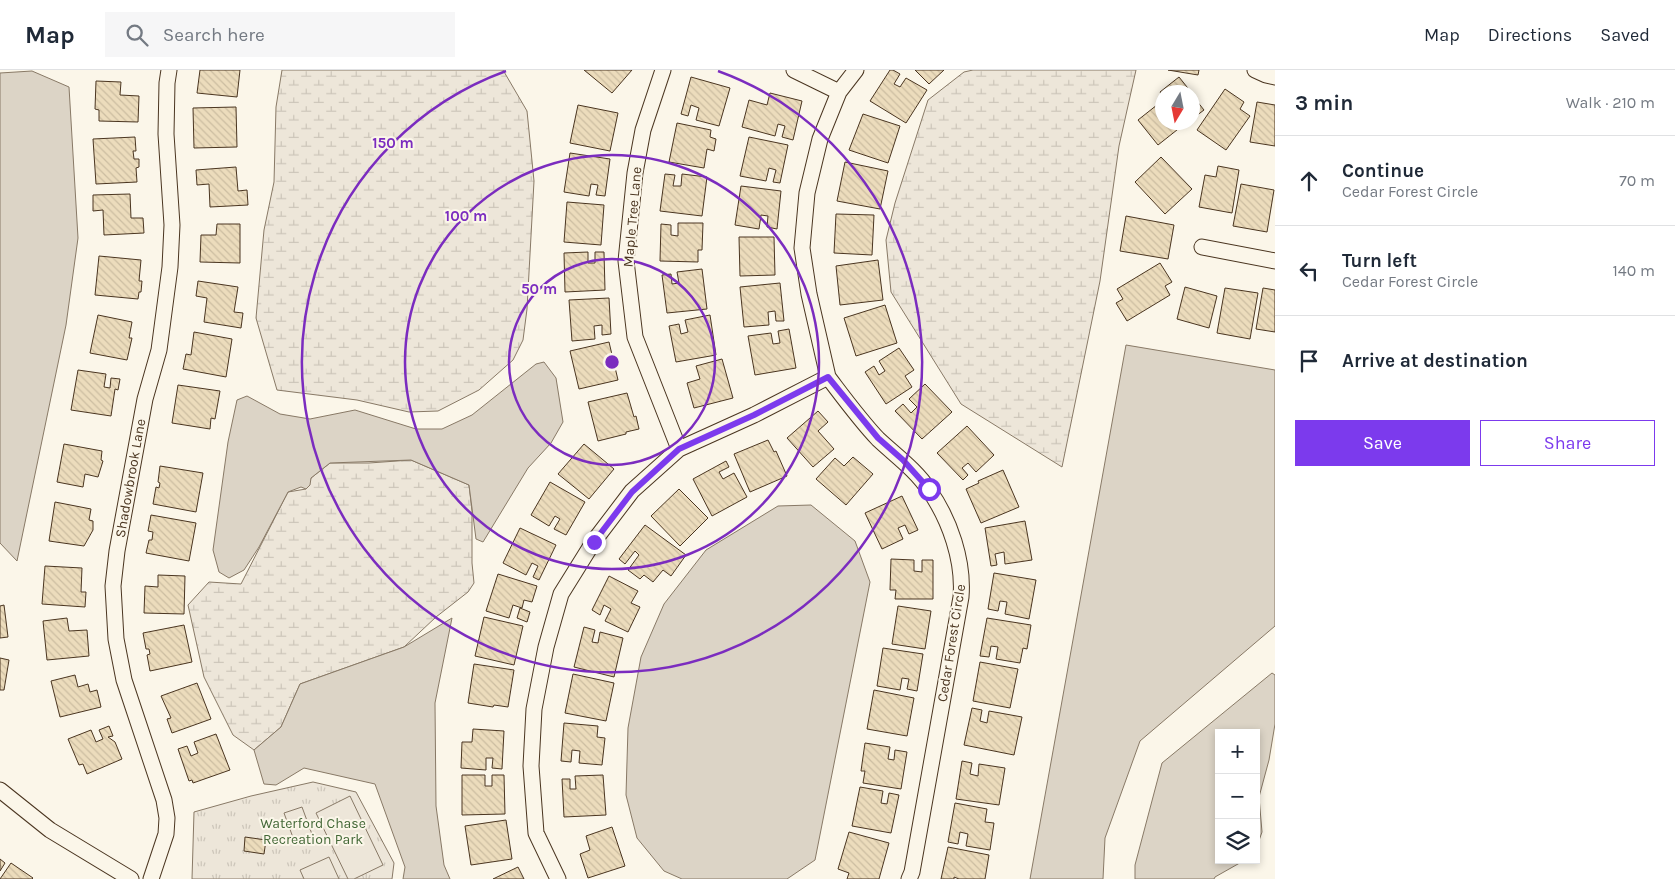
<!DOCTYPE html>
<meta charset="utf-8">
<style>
:root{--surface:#fff;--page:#f6f6f7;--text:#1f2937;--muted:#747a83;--line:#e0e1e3;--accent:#7c3aed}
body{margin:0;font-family:Karla,sans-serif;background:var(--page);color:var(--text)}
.controls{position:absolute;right:15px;bottom:15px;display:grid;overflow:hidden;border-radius:0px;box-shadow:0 2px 8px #0003}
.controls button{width:45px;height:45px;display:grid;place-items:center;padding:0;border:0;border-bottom:1px solid var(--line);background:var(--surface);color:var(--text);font:25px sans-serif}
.compass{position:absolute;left:1155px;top:15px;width:45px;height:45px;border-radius:50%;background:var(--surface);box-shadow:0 2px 8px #0003;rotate:190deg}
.stop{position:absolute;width:15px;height:15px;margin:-11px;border:4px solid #7c3aed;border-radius:50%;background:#fff}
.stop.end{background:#7c3aed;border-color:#fff;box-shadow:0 1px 5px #0008}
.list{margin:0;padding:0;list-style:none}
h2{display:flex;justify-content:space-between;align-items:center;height:65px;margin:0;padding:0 20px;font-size:21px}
h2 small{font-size:16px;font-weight:400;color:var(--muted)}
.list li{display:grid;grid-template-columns:32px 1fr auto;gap:15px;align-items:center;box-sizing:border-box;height:90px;padding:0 20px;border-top:1px solid var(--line)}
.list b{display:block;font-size:19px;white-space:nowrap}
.list p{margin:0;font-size:16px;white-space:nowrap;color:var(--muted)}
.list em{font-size:16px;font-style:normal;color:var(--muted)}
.actions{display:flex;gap:10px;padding:15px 20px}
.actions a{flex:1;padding:11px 0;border:1px solid var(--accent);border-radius:0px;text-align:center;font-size:18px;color:var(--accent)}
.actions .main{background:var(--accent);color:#fff}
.icon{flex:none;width:28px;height:28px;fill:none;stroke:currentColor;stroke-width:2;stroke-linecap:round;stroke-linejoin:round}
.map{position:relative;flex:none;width:1275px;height:809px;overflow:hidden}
header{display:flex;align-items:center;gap:30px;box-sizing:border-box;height:70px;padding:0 25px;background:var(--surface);border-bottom:1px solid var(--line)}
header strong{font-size:24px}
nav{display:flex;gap:28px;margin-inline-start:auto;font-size:18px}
.search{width:350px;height:45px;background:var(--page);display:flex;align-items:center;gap:12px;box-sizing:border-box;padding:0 18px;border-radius:0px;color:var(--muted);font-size:19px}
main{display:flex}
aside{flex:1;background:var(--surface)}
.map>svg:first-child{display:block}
</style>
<header>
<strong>Map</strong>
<div class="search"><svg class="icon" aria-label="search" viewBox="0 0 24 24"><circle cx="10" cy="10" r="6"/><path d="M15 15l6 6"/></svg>Search here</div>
<nav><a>Map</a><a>Directions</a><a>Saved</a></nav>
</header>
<main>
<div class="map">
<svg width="1275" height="809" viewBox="0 0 1275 809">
<defs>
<pattern id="wetland-marsh" width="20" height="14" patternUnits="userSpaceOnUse" patternTransform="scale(1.25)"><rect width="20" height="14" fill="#ede6d9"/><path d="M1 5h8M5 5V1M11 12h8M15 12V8" fill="none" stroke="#cdc6ba"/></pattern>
<pattern id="park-tufts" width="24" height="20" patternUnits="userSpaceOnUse" patternTransform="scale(1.25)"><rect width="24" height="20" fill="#ede6d9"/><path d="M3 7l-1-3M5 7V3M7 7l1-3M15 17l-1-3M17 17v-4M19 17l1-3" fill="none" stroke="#cdc6ba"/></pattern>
<pattern id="building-back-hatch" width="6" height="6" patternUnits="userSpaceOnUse" patternTransform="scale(1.25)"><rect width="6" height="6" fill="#ecdcbc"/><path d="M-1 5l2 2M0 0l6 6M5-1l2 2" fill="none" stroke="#ccbda1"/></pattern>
</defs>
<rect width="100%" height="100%" fill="#fbf6e9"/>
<path fill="url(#wetland-marsh)" stroke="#887966" d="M282,0H503L527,41L534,111L527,239L523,270L513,290L479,320L438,341L409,342L357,330L277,320L256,248L264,160L274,112L276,37Z
M973,0H1136L1119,76L1100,211L1062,397L961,334L891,222L886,170L895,133L928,30L964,2Z
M411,390L469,415L472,441V493L474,513L468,522L436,547L404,577L300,614L281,657L254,680L233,665L204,607L188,535L209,512L241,514L288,422L306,419L311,408L330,393H369Z"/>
<path fill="url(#park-tufts)" stroke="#887966" d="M313,712L356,722L394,793L392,809H192L194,742L251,726Z"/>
<path fill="#ede6d9" stroke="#887966" d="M350,726L383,795L354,809H348L316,743Z
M302,737L313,767L295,773L284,743Z
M329,787L339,809H304L300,800Z"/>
<path fill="#dcd4c6" stroke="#887966" d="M32,1L69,17L78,168L66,255L17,491L0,473V3Z
M1126,275L1275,300V556L1140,671L1105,768L1103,809H1030Z
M544,292L556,308L563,352L551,373L528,398L483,472L476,469L469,415L411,390L330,393L311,408L310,415L306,419L301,417L288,422L259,477L244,500L229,508L219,502L213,480L228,372L237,330L247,326L280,344L310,349L355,340L416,359H442L472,345L536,294Z
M811,435L855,471L870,512L815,790L787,809H682L664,801L637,768L626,725L628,658L641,587L664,534L706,480L778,436Z
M452,548L435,633L436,736L444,795L450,809H403L405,797L375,714L304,698L276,715L264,714L254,680L281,657L300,614L404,577Z
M1272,603L1275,605V654L1269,690L1259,727L1262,762L1256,779V663H1219V790H1245L1215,807L1214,809H1135V795L1162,693Z"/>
<path fill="url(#building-back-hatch)" stroke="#4a3520" d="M200,0H240L237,27L197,23Z
M584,0H632L612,23Z
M890,0H893L900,4L894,14L900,17L906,8L927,20L906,53L870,31Z
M915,0H944L929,14Z
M1168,0H1199L1198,5Z
M691,7L730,18L719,56L696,50L699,38L691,35L688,46L681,44Z
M1179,7L1191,22H1162V25L1160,22Z
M96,11L121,12L120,25L139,26L138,52L99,51V40L95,39Z
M1225,19L1244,32L1240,39L1250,46L1226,80L1197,60Z
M770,23L802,31L793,70L782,67L785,56L778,54L775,66L742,57L749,30L767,35Z
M1192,25L1204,40L1192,49Z
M1162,31V52H1187L1158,75L1138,50Z
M1257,32L1275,35V76L1250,72Z
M578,35L618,43L610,81L570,73Z
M236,37L237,77L194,78L193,38Z
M863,44L900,56L888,93L849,80Z
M677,53L711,60L710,67L716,69L714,81L707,79L704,98L669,92Z
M135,67L136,81H133L134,89H139V97L136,98L137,112L96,114L93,69Z
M749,67L788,75L780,113L773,112L776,100L769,98L766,111L740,106Z
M570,83L610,89L605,126L596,125L598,115L591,114L589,126L564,122Z
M1161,87L1192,119L1165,144L1135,112Z
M845,92L888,101L880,139L837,131Z
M1218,96L1239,100L1232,143L1199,137L1205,105L1216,107Z
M236,97L238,121L247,120L248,135L210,137L209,114L197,115L196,100Z
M665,104L675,105L673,116H681L682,104L707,107L702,146L660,141Z
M1241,114L1274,120L1267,162L1233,156Z
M741,116L781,121L777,159L767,157L768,146L761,145L759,159L735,155Z
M130,124L131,148H143L144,163L104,165L103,140L93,141V125Z
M567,132L604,135L601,175L564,172Z
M836,144L874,145L872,185L834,183Z
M1126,146L1174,155L1168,189L1120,181Z
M678,153H703L702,180H698V192L660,191L661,154L671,155V165L678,166Z
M217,154H240V193L200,192L201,165H216Z
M739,167H774L775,205L740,206Z
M588,182V193H595V182H604L605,220L565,222L564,183Z
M99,186L141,190L139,211H142L141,222H139L138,229L95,225Z
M878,190L883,230L840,235L836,196Z
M1160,193L1172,212L1165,216L1170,225L1127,251L1116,233L1123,229L1117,219Z
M702,199L707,239L667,243L662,205L671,204L672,214L679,213L677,202Z
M198,211L238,217L234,242L243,243L241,258L204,252L207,228L196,226Z
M780,213L784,251H776L775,241L768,242L769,255L744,257L740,217Z
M1185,217L1217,226L1209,258L1177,249Z
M1225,218L1258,223L1250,269L1217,263Z
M1263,218L1275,220V262L1256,259Z
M609,228L611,264L602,265V255L594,256L595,269L572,271L569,230Z
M885,235L897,273L856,286L844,248Z
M98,245L132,252L129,268H132L127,290L90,283Z
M710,245L716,285L676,292L669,256L679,254L681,264L688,262L685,250Z
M789,259L796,298L755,305L748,266L771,263L773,274L780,273L778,261Z
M194,262L232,269L226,307L183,299L186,284L191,285Z
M609,272L618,310L579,319L570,281Z
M899,278L914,300L905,306L912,317L886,334L865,302L874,296L879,305L885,301L879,291Z
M722,289L733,328L694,338L687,313L700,309L696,296Z
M78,300L106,304L104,317L110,318L111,308L120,309L118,320L115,319L111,346L71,340Z
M925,314L952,342L922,369L895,341L903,334L911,343L917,337L909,329Z
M178,315L220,321L215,349L211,348L210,359L172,353Z
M627,323L634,347L636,346L639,359L626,362V364L598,371L588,332Z
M818,341L828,352L818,361L834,379L813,397L787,368Z
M967,356L994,385L976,402L968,393L962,398L968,405L963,410L937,383Z
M768,370L774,382L776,381L787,406L750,422L734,384Z
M64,374L102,381L101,390L103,391L98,407L85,404L83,417L57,412Z
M584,374L614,399L589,429L558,404Z
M853,387L873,404L846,435L816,409L835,388L844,396Z
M726,391L729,397L719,402L723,409L734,403L747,427L712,446L693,409Z
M160,396L203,403L196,442L153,434L156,417L159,418L160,413L158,412Z
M1003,400L1019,437L981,453L966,419L979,413L978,411Z
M550,412L585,432L566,465L554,459L560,449L555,446L549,456L531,445Z
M679,419L708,448L680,476L651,446Z
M902,426L918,460L909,464L905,455L898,458L903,469L882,479L865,443Z
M55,432L91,439L89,450L93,451V460L84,476L49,471Z
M151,445L196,453L189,491L146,483L149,470H152L153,462L148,461Z
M1025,451L1032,490L1005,494L1004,482L995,484L997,495L991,496L985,458Z
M645,455L686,485L671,506L663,500L653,512L644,505L640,509L628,500L639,485L635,481L625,494L619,489Z
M520,458L556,475L539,510L533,507L538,496L532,493L526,505L503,493Z
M891,489L914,490V501L922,502V490H933V529H895L896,520H890Z
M45,496L82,498L81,522H86L85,537L42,534Z
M994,503L1036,510L1029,549L1005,544L1007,532L1000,531L998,541L988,539Z
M498,504L537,516L532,532L524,530L522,538L513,535L509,548L486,541Z
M158,505L185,506L184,544L144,543L145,516L158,517Z
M609,506L638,521L631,533L640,537L628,562L605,551L611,539L604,535L600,545L592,540Z
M4,535L8,567L0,568V536Z
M898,536L931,541L925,579L892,574Z
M520,538L530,542L527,552L517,548Z
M484,547L523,556L514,595L475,586Z
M67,548L69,561L87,560L89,586L47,590L43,551Z
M987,548L1031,555L1027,579L1023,578L1020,593L996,589L998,577L991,576L989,587L980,586Z
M184,555L192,592L150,601L147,585L150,584L149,579H146L143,563Z
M584,557L595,560L592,572L598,573L600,562L623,568L614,607L574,597Z
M883,578L923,584L917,621L907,619L909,609L902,608L900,620L877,616Z
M0,588L9,590L4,620H0Z
M980,592L1018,599L1010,638L973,631Z
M474,594L514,600L508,637L494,635L493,637L468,633Z
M573,604L614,613L606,651L565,643Z
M75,605L78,617L88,614L90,622L97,620L101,637L60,647L51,611Z
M197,613L211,649L172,663L167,649L171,648L161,626Z
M874,620L914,628L907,666L867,659Z
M972,638L982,640L980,651L987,653L989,641L1022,647L1014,685L964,675Z
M564,653L598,656L597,667L605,668L602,695L579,693L580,681L572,680L571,692L561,691Z
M109,656L113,666L108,667L115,672L122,689L87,704L83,694L79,695L68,669L91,660L96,672L103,669L99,660Z
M473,659L504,661L502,699L492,698L493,688H486V700L461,698L462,672H472Z
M216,664L230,700L193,713L192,710L189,711L178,679L187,676L191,686L198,683L194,672Z
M865,673L890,677L888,689L894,690L895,680L907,682L901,719L863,713L865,701H861Z
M962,691L972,693L970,704L978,706L979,694L1005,698L999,735L956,729Z
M462,705H485V716H492V705H504L505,744L462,745Z
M603,705L606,745L564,747L562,709H570V719H576L575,706Z
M860,717L883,721L881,733L887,734L889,723L899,725L891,763L852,756Z
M955,733L987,739L985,752L994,753L990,780L966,776L968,764L960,762L958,774L948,772Z
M506,750L512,789L471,795L465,756Z
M612,757L625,796L588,808L580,784L590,780L586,766Z
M849,762L889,773L879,809H847L849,803L838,799Z
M245,767L266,770L264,784L244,781Z
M948,777L989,785L985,809H959L954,807V809H941Z
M0,789L5,793L0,801Z
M11,793L33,808L32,809H0Z
M518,797L524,809H493Z"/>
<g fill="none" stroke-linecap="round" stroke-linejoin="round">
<defs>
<path id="minor" d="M663,0L643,60L635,103L626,191L635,267L679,379
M794,0L839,22
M1255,0L1266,5L1275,7
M1202,177L1275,191
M828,307L809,224L802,178L807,123L820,69L839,22L856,0
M0,720L50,760L131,809
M151,809L166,764L167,748L164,730L124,610L116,569L113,516L117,481L145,329L159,280L170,197L172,155L166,64L167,13L169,0
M558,809L536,763L531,696L534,639L546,577L561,524L594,471L632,421L679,379L754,345L828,307C844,328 860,350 878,369C895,385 916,400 929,420C950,450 964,491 961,527L912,802L909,809"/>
</defs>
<use href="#minor" stroke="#4a3520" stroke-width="17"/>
<use href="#minor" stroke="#fbf6e9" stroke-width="15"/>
</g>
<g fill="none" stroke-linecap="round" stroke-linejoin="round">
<path stroke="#7c3aed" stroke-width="6" d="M594,472L632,422L679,379L754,345L828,307L878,368L903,390L929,419"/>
</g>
<g fill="none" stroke="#7b2cbf" stroke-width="2.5">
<circle cx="612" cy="292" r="103"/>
<circle cx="612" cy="292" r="207"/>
<path d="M718 1A310 310 0 1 1 506 1"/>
</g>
<g text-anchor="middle" stroke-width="4" stroke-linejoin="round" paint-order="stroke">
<g font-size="14" fill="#4a3520" stroke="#fbf6e9">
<text transform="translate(632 147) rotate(-85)" y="5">Maple Tree Lane</text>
<text transform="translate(130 408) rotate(-80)" y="5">Shadowbrook Lane</text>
<text transform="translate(951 573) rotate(-81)" y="5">Cedar Forest Circle</text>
</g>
<g font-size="14" fill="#436837" stroke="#fbf6e9">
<text x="313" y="758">Waterford Chase<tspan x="313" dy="16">Recreation Park</tspan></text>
</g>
</g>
<circle cx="612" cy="292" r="8" fill="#7b2cbf" stroke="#fbf6e9" stroke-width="2.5"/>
<g font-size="15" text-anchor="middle" font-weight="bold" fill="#7b2cbf" stroke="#fbf6e9" stroke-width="4" stroke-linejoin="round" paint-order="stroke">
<text x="393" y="78">150 m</text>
<text x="466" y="151">100 m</text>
<text x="539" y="224">50 m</text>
</g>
</svg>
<div class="controls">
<button>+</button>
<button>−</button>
<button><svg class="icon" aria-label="layers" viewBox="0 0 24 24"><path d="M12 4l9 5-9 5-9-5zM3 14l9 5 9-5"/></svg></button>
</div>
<svg class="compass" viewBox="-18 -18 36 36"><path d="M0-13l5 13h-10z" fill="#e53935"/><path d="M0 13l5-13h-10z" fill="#747a83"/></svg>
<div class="stop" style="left:929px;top:419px"></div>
<div class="stop end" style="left:594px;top:472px"></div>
</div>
<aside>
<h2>3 min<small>Walk · 210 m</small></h2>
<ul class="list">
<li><svg class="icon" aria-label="ahead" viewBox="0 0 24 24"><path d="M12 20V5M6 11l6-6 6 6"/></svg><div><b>Continue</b><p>Cedar Forest Circle</p></div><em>70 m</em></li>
<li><svg class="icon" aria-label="left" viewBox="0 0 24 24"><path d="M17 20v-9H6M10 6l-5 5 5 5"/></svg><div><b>Turn left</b><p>Cedar Forest Circle</p></div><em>140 m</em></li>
<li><svg class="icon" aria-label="arrive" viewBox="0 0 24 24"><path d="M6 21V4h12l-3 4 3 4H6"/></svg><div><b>Arrive at destination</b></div></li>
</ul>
<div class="actions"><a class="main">Save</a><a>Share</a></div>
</aside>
</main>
